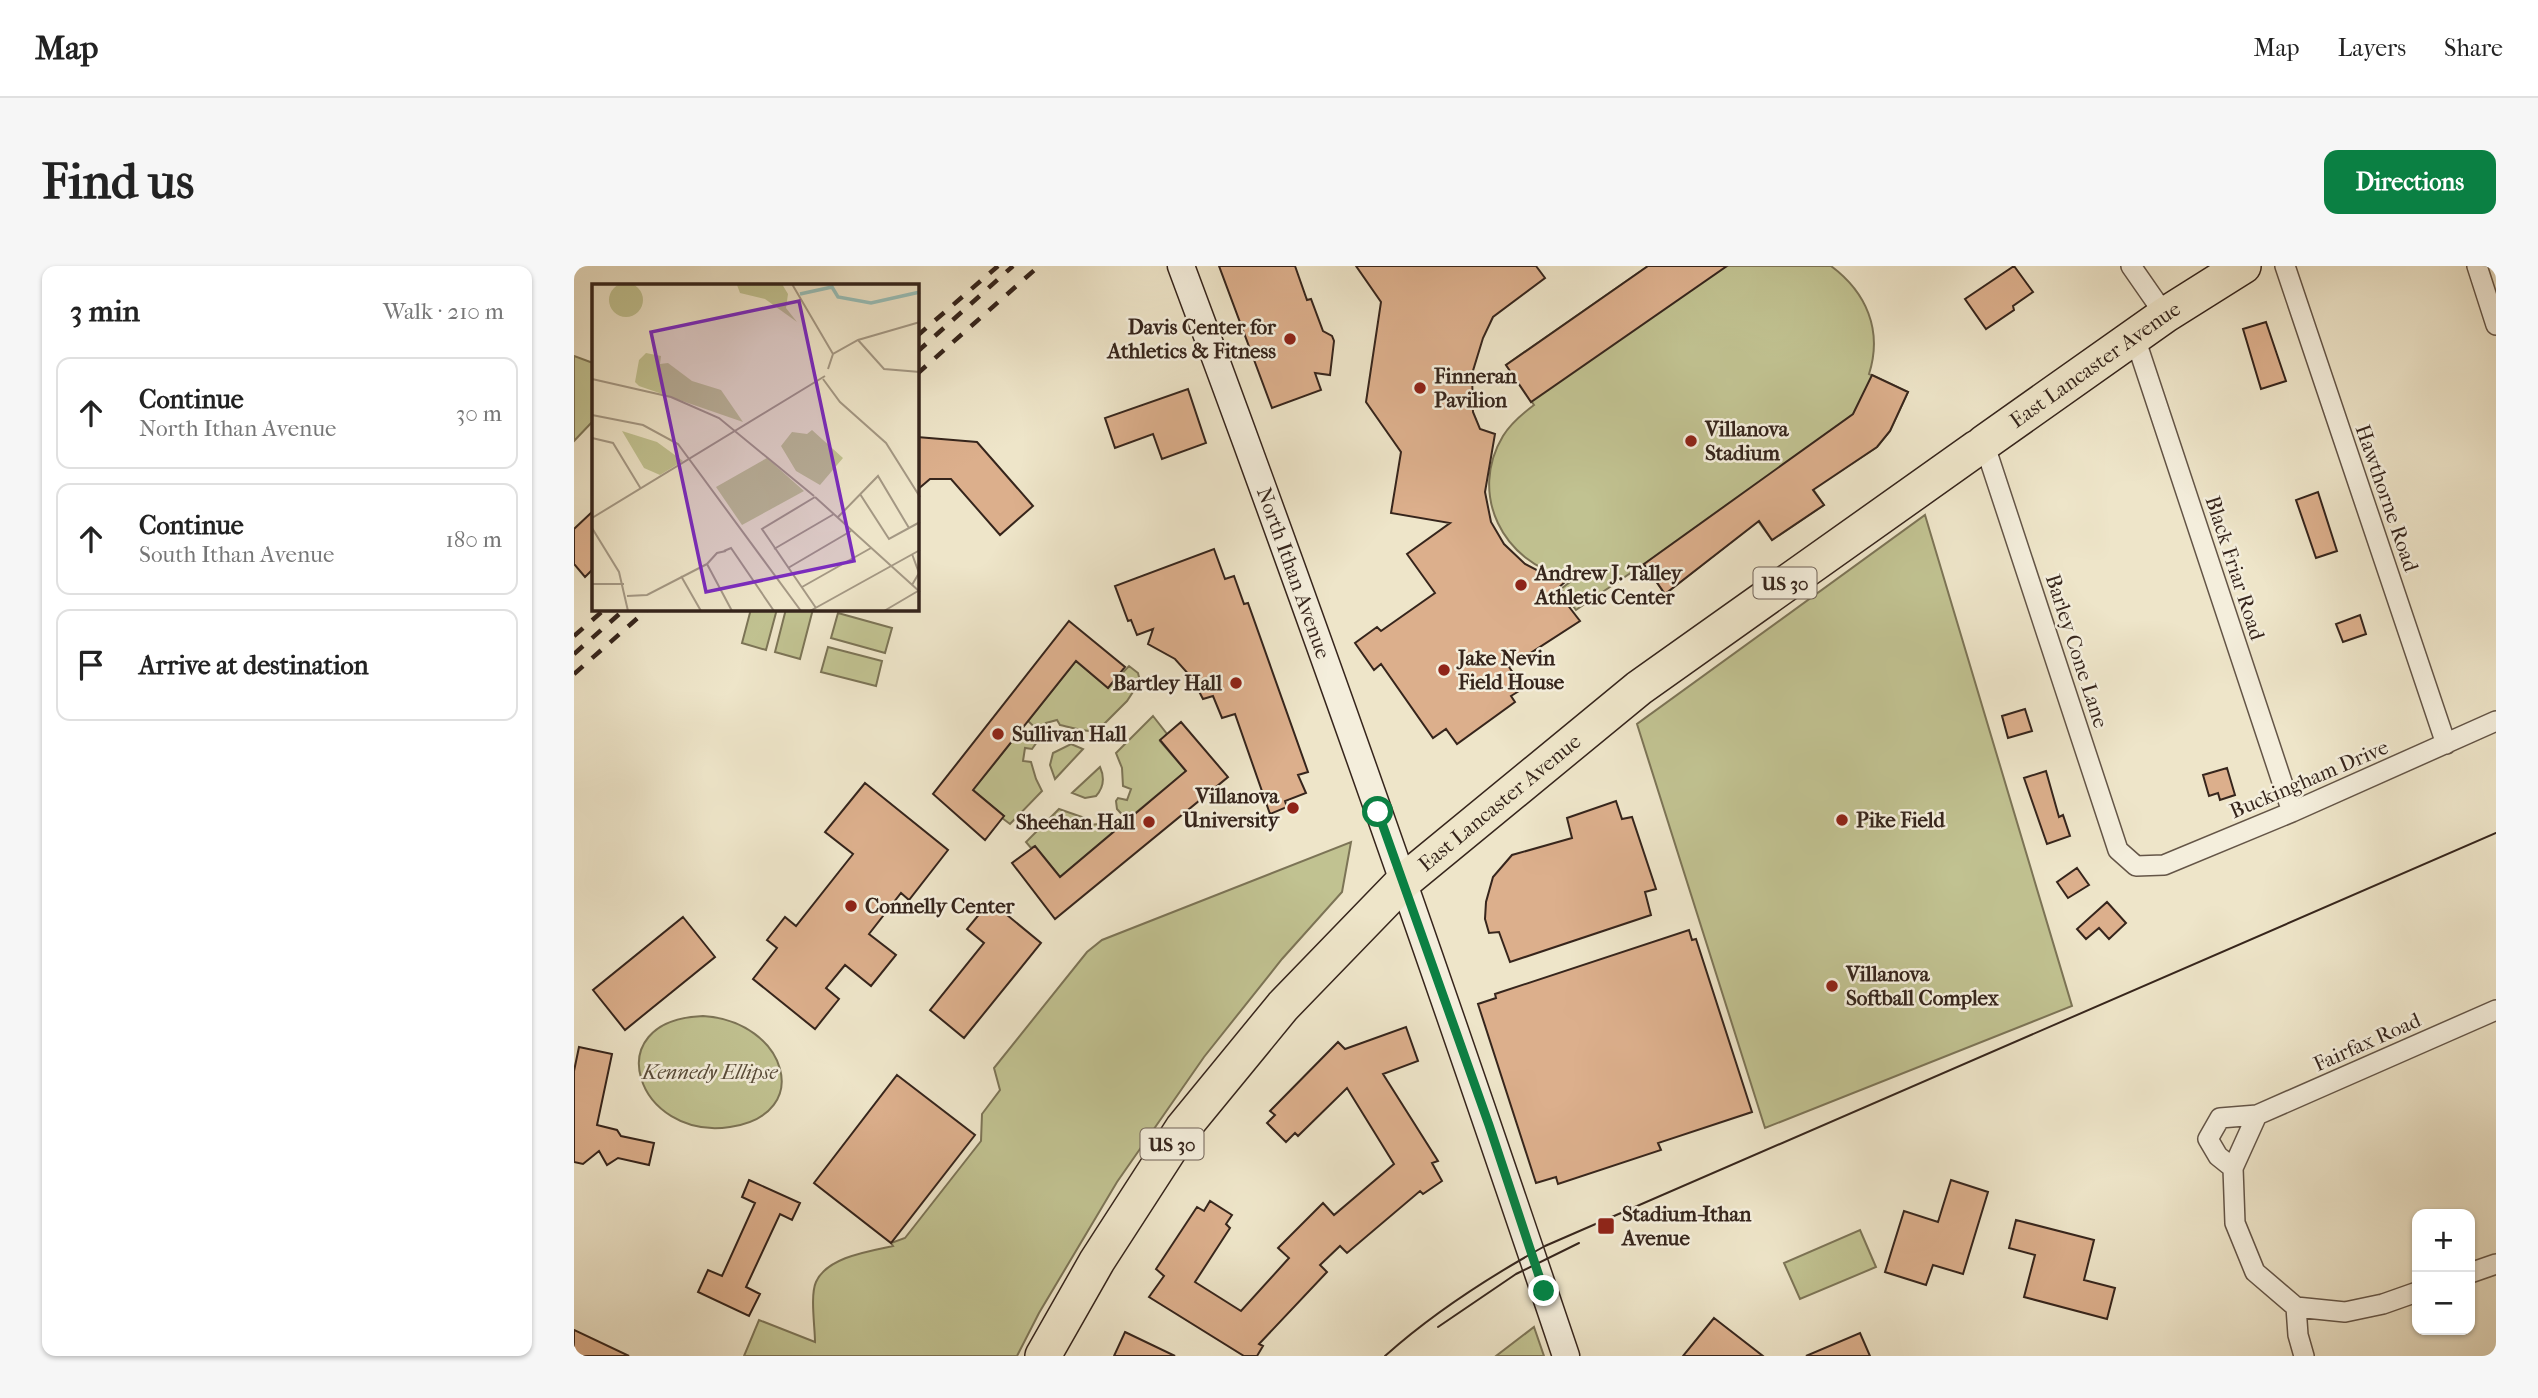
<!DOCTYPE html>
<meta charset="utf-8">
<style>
:root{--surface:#fff;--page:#f6f6f6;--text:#222;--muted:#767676;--line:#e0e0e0;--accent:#0b8043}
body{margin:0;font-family:"IM FELL French Canon",serif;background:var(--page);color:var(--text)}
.controls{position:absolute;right:21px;bottom:21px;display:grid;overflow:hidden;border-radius:14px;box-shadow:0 2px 5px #0004}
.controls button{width:63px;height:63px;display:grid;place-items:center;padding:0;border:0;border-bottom:2px solid var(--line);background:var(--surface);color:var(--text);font:35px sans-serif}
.stop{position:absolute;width:21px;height:21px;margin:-16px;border:5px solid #0b8043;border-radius:50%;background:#fff}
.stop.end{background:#0b8043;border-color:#fff;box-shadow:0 2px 7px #0008}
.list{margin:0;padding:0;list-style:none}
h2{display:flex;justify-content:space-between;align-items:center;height:91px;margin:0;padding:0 28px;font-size:30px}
h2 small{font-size:23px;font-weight:400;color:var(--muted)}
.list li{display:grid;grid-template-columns:46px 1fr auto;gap:21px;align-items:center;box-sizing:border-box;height:112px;margin:0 14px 14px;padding:0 14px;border:2px solid var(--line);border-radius:14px}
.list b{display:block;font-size:26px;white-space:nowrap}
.list p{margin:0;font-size:23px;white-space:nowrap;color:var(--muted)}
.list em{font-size:23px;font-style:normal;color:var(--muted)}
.icon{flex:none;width:38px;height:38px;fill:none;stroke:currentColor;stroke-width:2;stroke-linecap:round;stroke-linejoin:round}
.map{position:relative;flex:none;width:1922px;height:1090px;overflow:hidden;border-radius:14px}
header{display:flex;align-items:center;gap:42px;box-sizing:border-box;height:98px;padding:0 35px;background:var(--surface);border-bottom:2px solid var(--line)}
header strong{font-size:33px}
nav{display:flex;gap:38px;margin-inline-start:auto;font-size:24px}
.intro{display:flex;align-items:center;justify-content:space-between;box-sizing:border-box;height:168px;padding:0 42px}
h1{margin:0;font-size:49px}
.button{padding:18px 32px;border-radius:14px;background:var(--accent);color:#fff;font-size:24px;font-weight:700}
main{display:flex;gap:42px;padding:0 42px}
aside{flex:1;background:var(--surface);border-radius:14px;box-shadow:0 2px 5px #0004}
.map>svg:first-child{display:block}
</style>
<header>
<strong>Map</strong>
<nav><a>Map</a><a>Layers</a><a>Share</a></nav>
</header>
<div class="intro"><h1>Find us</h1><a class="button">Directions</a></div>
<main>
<aside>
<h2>3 min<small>Walk · 210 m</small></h2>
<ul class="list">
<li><svg class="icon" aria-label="ahead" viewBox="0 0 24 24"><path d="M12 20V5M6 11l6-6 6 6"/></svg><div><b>Continue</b><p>North Ithan Avenue</p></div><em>30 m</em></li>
<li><svg class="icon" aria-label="ahead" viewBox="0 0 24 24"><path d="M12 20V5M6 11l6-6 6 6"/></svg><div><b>Continue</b><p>South Ithan Avenue</p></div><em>180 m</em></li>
<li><svg class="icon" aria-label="arrive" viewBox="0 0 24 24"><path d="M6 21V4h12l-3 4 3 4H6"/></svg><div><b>Arrive at destination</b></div></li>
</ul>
</aside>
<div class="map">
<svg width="1922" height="1090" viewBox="0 0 1922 1090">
<rect width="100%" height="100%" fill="#eee5c9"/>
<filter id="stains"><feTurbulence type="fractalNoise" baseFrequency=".00286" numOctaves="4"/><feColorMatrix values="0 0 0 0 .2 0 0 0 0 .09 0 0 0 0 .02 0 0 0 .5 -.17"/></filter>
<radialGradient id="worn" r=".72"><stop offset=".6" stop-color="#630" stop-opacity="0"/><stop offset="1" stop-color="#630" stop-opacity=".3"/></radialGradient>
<path fill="#c1c291" stroke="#7c7456" stroke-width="2" d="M1074,0H1257C1292,26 1309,64 1295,108L1334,126L1316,165L1303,181L1239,223L1250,239L1198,274L1184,255L1091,328L1070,298L1002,344L987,323L996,316L993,311C929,297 894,228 929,170C937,157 948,148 960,139L932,99Z
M0,90L19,97V155L0,175Z
M1351,249L1498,740L1191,862L1063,458Z
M177,343H203L192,384L168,377Z
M212,343H239L226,393L201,386Z
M264,347L318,362L311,387L257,372Z
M254,381L308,395L302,420L247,406Z
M502,395L534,422L555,400L564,407L566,415L553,435L523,465C516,467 495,461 486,459L483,454L472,457L475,465L468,468L454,455Z
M579,450L593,468L586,475L612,505L553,554L543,543L542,535L544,532L553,534L557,523L549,520L548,502L542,487Z
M447,464L463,476L458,483L451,482L449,495L457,496L462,513L468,525L436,558L428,552L430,550L399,524Z
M497,478L509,483L481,513L476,499L479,487Z
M526,501C531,512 530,521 522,530L511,532L498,527Z
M485,543L511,552L513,559L526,558L524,549C536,548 539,552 545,561L486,611L461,580L457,582L452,576Z
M777,576L768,626L708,693L630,791L543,916L465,1047L443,1090H170L185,1054L241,1076C241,1061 236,1029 242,1016C253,991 296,985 319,980L317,977L331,972L407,875L408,848L426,824L420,802L513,686L528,674Z
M129,750C212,755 242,848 156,861C63,875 21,754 129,750Z
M1286,964L1302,1001L1226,1033L1210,997Z
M960,1061L970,1090H922Z"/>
<path fill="#dcaf8c" stroke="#36251c" stroke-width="2" d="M645,0H721L733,34L737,33L749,65L758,70L760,75L756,109L741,107L747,124L698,142Z
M782,0H962L971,12L919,51L909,72L898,108L899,146L906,163L921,168L911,226L917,256L930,278L951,298L976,311L991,316L982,324L1006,355L935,401L942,411L937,414L945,425L937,430L941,436L883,478L872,463L859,472L807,398L800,404L781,377L803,361L807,365L861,327L833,288L876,257L817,247L827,186L792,136L807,36Z
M1074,0H1153L957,136L932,99Z
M1440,0L1459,26L1439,40L1440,44L1412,63L1391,33Z
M1692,56L1712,115L1687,123L1669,63Z
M1298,109L1334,126L1316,165L1303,181L1239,224L1250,239L1198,274L1185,255L1091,328L1070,298L1279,148Z
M614,123L632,177L588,193L579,168L541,182L531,152Z
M343,171L403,176L459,240L426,269L377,213H356L343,224Z
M1744,226L1763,285L1742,292L1722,234Z
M19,245V303L11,311L0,298V263Z
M640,283L651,313L660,310L670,338L674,337L734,506L724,509L732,527L711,535L713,541L696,548L661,448L648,452L639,430L629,433L618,412L601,393L574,378L579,363L563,369L557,354L554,355L541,320Z
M1786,349L1792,368L1769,376L1762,358Z
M495,355L551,401L534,422L502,395L399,524L430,550L411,574L359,528Z
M1451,443L1458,465L1434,472L1428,450Z
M607,456L654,511L481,653L438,597L461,580L486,611L612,505L586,474Z
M1653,502L1661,529L1646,534L1644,527L1635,530L1629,509Z
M1472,505L1485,551L1489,549L1496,570L1473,578L1450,512Z
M291,517L374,584L335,634L327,627L295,668L322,689L297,720L271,699L252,722L265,733L241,763L179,713L203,682L193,674L211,651L222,660L279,588L251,566Z
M1042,535L1048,553L1058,551L1082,623L1071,626L1077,649L936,696L925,666L915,667L911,653L912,636L919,611L938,589L998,572L993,552Z
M1503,602L1515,619L1494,632L1483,616Z
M416,635L467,677L390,772L356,744L410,677L393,663Z
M1533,636L1552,657L1535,673L1525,662L1512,673L1503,663Z
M109,651L141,691L51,764L19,724Z
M1115,664L1118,674L1122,673L1178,846L1084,877L1087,884L984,918L982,911L962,917L904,738L922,732L921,728Z
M832,761L844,795L809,808L864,895L858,897L868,915L849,928L846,925L773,987L766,980L746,999L753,1006L685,1078L689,1080L683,1090H670L575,1031L590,1010L582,1003L623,941L630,945L636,935L658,949L652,958L656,962L621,1016L667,1045L715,992L704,982L749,937L760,949L820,898L773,822L724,870L721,867L712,876L693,857L701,849L696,845L764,776L771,783Z
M5,781L38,788L23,859L43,864L47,870L80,877L75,899L44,892L33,899L25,885L9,898L0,896V805Z
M323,809L401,869L317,977L240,917Z
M175,914L226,937L218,954L206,948L172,1021L186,1028L175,1050L124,1026L134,1004L148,1010L181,937L168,931Z
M1377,914L1414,926L1389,1008L1359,999L1352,1019L1311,1006L1330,945L1364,956Z
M1442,954L1520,974L1510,1014L1541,1022L1533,1053L1450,1031L1461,989L1435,982Z
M1140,1052L1189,1090H1109Z
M0,1064L55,1090H0Z
M551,1066L601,1090H540Z
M1286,1067L1296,1090H1232Z"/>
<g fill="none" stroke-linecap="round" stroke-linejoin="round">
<defs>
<path id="street" d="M1557,0L1591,49
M1711,0L1872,478
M1903,0L1922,59
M1561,72L1718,546
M1410,177L1544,584L1562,600L1590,599L1718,546L1922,455
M1683,849L1659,902L1661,957L1681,1006L1722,1041
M1659,902L1644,890L1634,873L1646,852L1683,849L1922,744
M1896,1007L1922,998
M1722,1041L1771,1046L1809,1038L1843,1026
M1722,1041L1724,1069L1730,1090"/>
<g id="secondary">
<path id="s1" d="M607,0C742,361 869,725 992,1090"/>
</g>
<g id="highway">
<path id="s2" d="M1410,177L1591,49L1669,0"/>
<path id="s3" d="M469,1090L523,995L609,862L709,740L829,616L1065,422L1403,182"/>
</g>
</defs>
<use href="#street" stroke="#645547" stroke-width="22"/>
<use href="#secondary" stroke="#36251c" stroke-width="29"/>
<use href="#highway" stroke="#36251c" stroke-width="38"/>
<use href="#street" stroke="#f4eedc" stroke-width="19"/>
<use href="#secondary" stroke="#f4eedc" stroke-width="26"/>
<use href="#highway" stroke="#eee5c9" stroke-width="35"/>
<path stroke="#36251c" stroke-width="2" d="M864,1061L942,1008L1005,977
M811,1090C859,1047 915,1011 971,980L1922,567"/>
<path stroke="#36251c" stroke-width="4.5" stroke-dasharray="12 12" stroke-linecap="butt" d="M343,70L424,0
M343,86L439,0
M343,108L465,0
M0,370L31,343
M0,388L51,343
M0,408L74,343"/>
</g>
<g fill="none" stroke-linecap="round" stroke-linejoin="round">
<path stroke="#0b8043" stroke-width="9" d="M804,546L915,859L970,1025"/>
</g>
<g fill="#8f2418" stroke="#f4eedc" stroke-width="2.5">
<circle cx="716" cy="73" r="7"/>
<circle cx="846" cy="122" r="7"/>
<circle cx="1117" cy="175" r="7"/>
<circle cx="947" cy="319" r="7"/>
<circle cx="870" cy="404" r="7"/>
<circle cx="662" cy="417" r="7"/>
<circle cx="424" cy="468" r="7"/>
<circle cx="719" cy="542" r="7"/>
<circle cx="1268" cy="554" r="7"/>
<circle cx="575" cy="556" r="7"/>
<circle cx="277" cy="640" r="7"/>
<circle cx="1258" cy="720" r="7"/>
<rect x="1023" y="951" width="18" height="18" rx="3.5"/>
</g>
<g text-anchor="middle" stroke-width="5" stroke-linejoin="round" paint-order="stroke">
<g fill="#f4eedc" stroke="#6f6156" stroke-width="2">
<rect x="1179.5" y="301.5" width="63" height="31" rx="5"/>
<rect x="566.5" y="862.5" width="63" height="31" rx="5"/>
</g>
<g font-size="19" font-weight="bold" fill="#36251c">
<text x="1211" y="324">US 30</text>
<text x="598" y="885">US 30</text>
</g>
<g font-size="21" font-weight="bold" fill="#36251c" stroke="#f4eedc" text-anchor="start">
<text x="702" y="68" text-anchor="end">Davis Center for<tspan x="702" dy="24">Athletics &amp; Fitness</tspan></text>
<text x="860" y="117">Finneran<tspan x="860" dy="24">Pavilion</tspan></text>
<text x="1131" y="170">Villanova<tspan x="1131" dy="24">Stadium</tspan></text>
<text x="961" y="314">Andrew J. Talley<tspan x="961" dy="24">Athletic Center</tspan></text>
<text x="884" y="399">Jake Nevin<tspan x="884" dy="24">Field House</tspan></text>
<text x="648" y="424" text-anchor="end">Bartley Hall</text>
<text x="438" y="475">Sullivan Hall</text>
<text x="705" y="537" text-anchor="end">Villanova<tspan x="705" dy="24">University</tspan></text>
<text x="1282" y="561">Pike Field</text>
<text x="561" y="563" text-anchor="end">Sheehan Hall</text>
<text x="291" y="647">Connelly Center</text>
<text x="1272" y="715">Villanova<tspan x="1272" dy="24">Softball Complex</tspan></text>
<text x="1048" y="955">Stadium-Ithan<tspan x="1048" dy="24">Avenue</tspan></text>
</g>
<g font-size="21" fill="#36251c" stroke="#f4eedc">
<text dy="7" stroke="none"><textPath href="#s2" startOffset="136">East Lancaster Avenue</textPath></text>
<text transform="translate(1813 232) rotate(71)" y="7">Hawthorne Road</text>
<text transform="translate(1661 302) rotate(72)" y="7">Black Friar Road</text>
<text dy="7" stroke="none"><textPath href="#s1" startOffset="327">North Ithan Avenue</textPath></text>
<text transform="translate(1503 385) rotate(72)" y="7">Barley Cone Lane</text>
<text transform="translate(1735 513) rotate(-23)" y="7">Buckingham Drive</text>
<text dy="7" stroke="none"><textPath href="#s3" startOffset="723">East Lancaster Avenue</textPath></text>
<text transform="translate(1793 776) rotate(-24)" y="7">Fairfax Road</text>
</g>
<g font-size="21" font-style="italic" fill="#594c39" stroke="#f4eedc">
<text x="136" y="813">Kennedy Ellipse</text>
</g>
</g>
<g transform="translate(18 18)">
<rect width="327" height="327" fill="#eee5c9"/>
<path d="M17 16a17 17 0 1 1 34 0a17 17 0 1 1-34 0ZM190,0L196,10L194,24L205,38L173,15L148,9L145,1ZM54,69L69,72L68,80L76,79L100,97L129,106L151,138L47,102L43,98L47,76ZM220,146L251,174L228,201L204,187L189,162L200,148L215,150ZM30,147L65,158L91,177L68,191L52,184ZM175,174L212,207L150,241L124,203Z" fill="#c1c291"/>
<path fill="none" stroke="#99bfb8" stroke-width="3.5" d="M208,10L240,3L246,13L279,19L328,8"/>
<path fill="none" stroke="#a49884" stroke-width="2" d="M200,0L241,70M266,56L292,85L328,88M236,85L241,70L266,56L328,38M0,95L79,113L127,134L222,212M231,95L248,118L294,159L328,213M0,131L51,141L86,160L209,327M0,154L21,159L49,205M268,210L297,255L328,238M223,213L170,245L224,324M223,213L328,308M246,233L286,192L317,244M0,234L233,92M0,244L27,288L36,327M182,265L242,230M132,267L139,264L182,327M115,280L140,327M115,280L125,269L134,267M196,284L259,247M89,292L109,327M0,300H32M320,301L327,289L320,270M210,303L279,264M35,312L55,311L115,280M218,327L328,266M292,327L326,307"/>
<path fill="#7b2cbf" fill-opacity="0.15" stroke="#7b2cbf" stroke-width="3.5" d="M207,17L262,277L114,308L59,48Z"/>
<rect width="327" height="327" fill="none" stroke="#36251c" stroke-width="3.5"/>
</g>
<rect width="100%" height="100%" filter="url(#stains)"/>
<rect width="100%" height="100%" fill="url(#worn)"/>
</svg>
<div class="controls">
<button>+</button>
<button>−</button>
</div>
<div class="stop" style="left:804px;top:546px"></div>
<div class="stop end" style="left:970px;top:1025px"></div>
</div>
</main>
